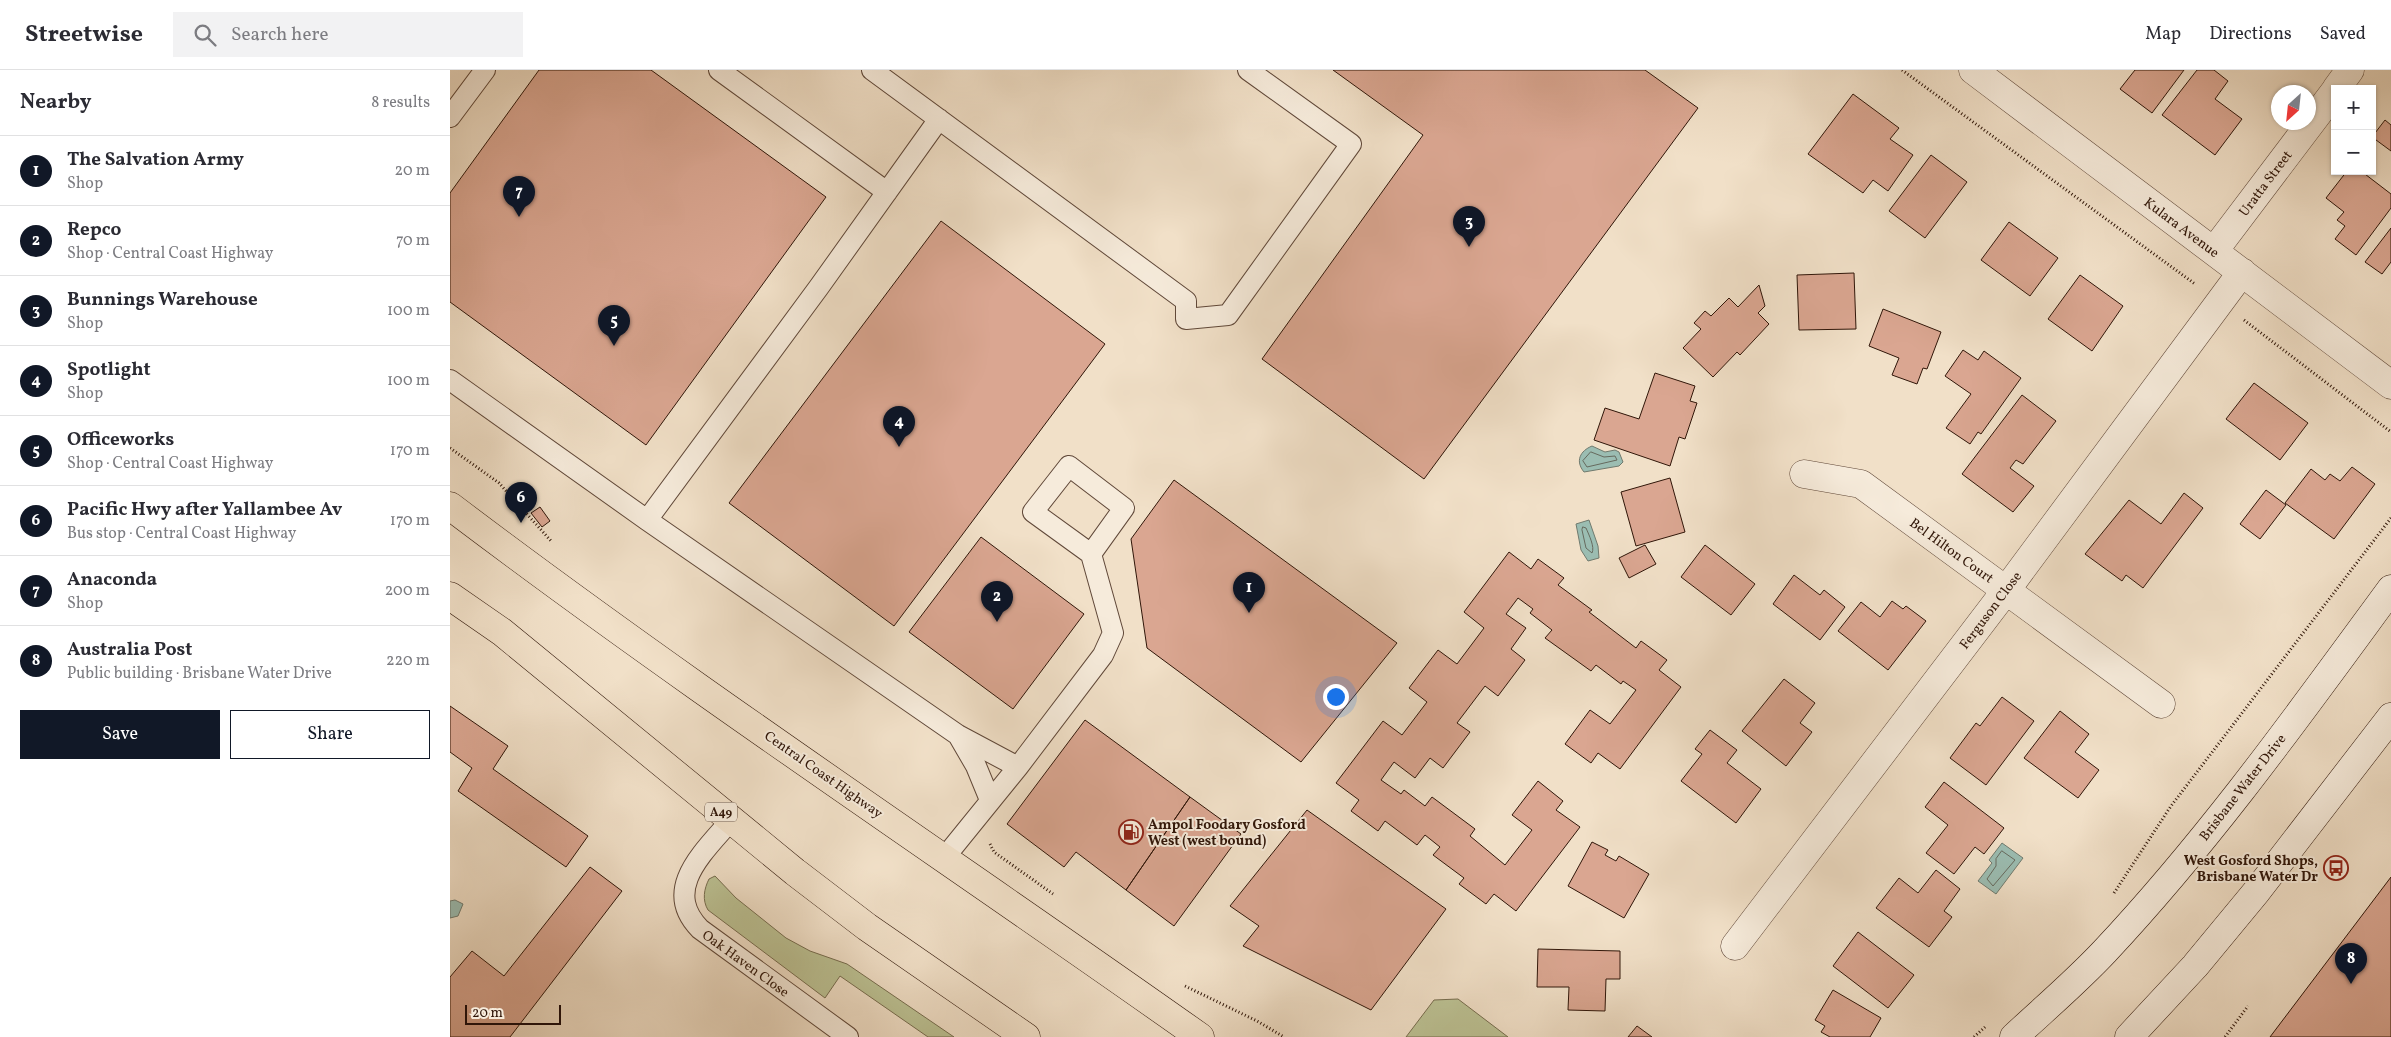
<!DOCTYPE html>
<meta charset="utf-8">
<style>
:root{--surface:#fff;--page:#f2f2f3;--text:#2b2b33;--muted:#7c7c81;--line:#e1e1e2;--accent:#111827}
body{margin:0;font-family:Vollkorn,serif;background:var(--page);color:var(--text)}
.controls{position:absolute;right:15px;top:15px;display:grid;overflow:hidden;border-radius:0px;box-shadow:0 1px 4px #0004}
.controls button{width:45px;height:45px;display:grid;place-items:center;padding:0;border:0;border-bottom:1px solid var(--line);background:var(--surface);color:var(--text);font:25px sans-serif}
.compass{position:absolute;left:1821px;top:15px;width:45px;height:45px;border-radius:50%;background:var(--surface);box-shadow:0 1px 4px #0004;rotate:207deg}
.scale{position:absolute;left:15px;bottom:12px;width:96px;box-sizing:border-box;padding-left:5px;border:2px solid #301609;border-top:0;font-size:14px;line-height:18px;white-space:nowrap;color:#301609;-webkit-text-stroke:4px #f6ebdb;paint-order:stroke}
.you{position:absolute;left:885px;top:626px;width:18px;height:18px;margin:-12px;border:4px solid #fff;border-radius:50%;background:#1a73e8;box-shadow:0 0 0 8px #1a73e833}
.badge{display:grid;place-items:center;width:32px;height:32px;border-radius:50%;background:var(--accent);color:#fff;font-size:16px;font-weight:700}
.pin{position:absolute;translate:-50% -41px;filter:drop-shadow(0 1px 2px #0008)}
.pin::after{content:'';position:absolute;top:26px;width:18px;height:15px;background:inherit;clip-path:polygon(0 0,100% 0,50% 100%)}
.list{margin:0;padding:0;list-style:none}
h2{display:flex;justify-content:space-between;align-items:center;height:65px;margin:0;padding:0 20px;font-size:21px}
h2 small{font-size:16px;font-weight:400;color:var(--muted)}
.list li{display:grid;grid-template-columns:32px 1fr auto;gap:15px;align-items:center;box-sizing:border-box;height:70px;padding:0 20px;border-top:1px solid var(--line)}
.list b{display:block;font-size:19px;white-space:nowrap}
.list p{margin:0;font-size:16px;white-space:nowrap;color:var(--muted)}
.list em{font-size:16px;font-style:normal;color:var(--muted)}
.actions{display:flex;gap:10px;padding:15px 20px}
.actions a{flex:1;padding:11px 0;border:1px solid var(--accent);border-radius:0px;text-align:center;font-size:18px;color:var(--accent)}
.actions .main{background:var(--accent);color:#fff}
.icon{flex:none;width:28px;height:28px;fill:none;stroke:currentColor;stroke-width:2;stroke-linecap:round;stroke-linejoin:round}
.map{position:relative;flex:none;width:1941px;height:967px;overflow:hidden}
header{display:flex;align-items:center;gap:30px;box-sizing:border-box;height:70px;padding:0 25px;background:var(--surface);border-bottom:1px solid var(--line)}
header strong{font-size:24px}
nav{display:flex;gap:28px;margin-inline-start:auto;font-size:18px}
.search{width:350px;height:45px;background:var(--page);display:flex;align-items:center;gap:12px;box-sizing:border-box;padding:0 18px;border-radius:0px;color:var(--muted);font-size:19px}
main{display:flex}
aside{flex:1;background:var(--surface)}
.map>svg:first-child{display:block}
</style>
<header>
<strong>Streetwise</strong>
<div class="search"><svg class="icon" aria-label="search" viewBox="0 0 24 24"><circle cx="10" cy="10" r="6"/><path d="M15 15l6 6"/></svg>Search here</div>
<nav><a>Map</a><a>Directions</a><a>Saved</a></nav>
</header>
<main>
<aside>
<h2>Nearby<small>8 results</small></h2>
<ul class="list">
<li><span class="badge">1</span><div><b>The Salvation Army</b><p>Shop</p></div><em>20 m</em></li>
<li><span class="badge">2</span><div><b>Repco</b><p>Shop · Central Coast Highway</p></div><em>70 m</em></li>
<li><span class="badge">3</span><div><b>Bunnings Warehouse</b><p>Shop</p></div><em>100 m</em></li>
<li><span class="badge">4</span><div><b>Spotlight</b><p>Shop</p></div><em>100 m</em></li>
<li><span class="badge">5</span><div><b>Officeworks</b><p>Shop · Central Coast Highway</p></div><em>170 m</em></li>
<li><span class="badge">6</span><div><b>Pacific Hwy after Yallambee Av</b><p>Bus stop · Central Coast Highway</p></div><em>170 m</em></li>
<li><span class="badge">7</span><div><b>Anaconda</b><p>Shop</p></div><em>200 m</em></li>
<li><span class="badge">8</span><div><b>Australia Post</b><p>Public building · Brisbane Water Drive</p></div><em>220 m</em></li>
</ul>
<div class="actions"><a class="main">Save</a><a>Share</a></div>
</aside>
<div class="map">
<svg width="1941" height="967" viewBox="0 0 1941 967">
<rect width="100%" height="100%" fill="#f1e0c8"/>
<filter id="stains"><feTurbulence type="fractalNoise" baseFrequency=".004" numOctaves="4"/><feColorMatrix values="0 0 0 0 .2 0 0 0 0 .09 0 0 0 0 .02 0 0 0 .5 -.17"/></filter>
<radialGradient id="worn" r=".72"><stop offset=".6" stop-color="#630" stop-opacity="0"/><stop offset="1" stop-color="#630" stop-opacity=".3"/></radialGradient>
<path fill="#bcc294" stroke="#766c4e" d="M265,806L286,828L336,868L360,881L397,894L504,967H478L390,906L375,928L258,840C252,830 254,819 259,809Z
M1008,929L1058,967H956L984,930Z"/>
<path fill="#9bbdb2" stroke="#707a6e" d="M1142,376L1155,382L1165,380L1169,382L1173,392L1169,396L1134,402C1125,391 1130,381 1142,376Z
M1139,450L1148,476L1149,488L1138,491L1131,480L1126,454Z
M1552,773L1573,788L1546,824L1528,811L1542,793L1539,790Z
M5,830L13,834L8,846L0,848V831Z"/>
<g fill="none" stroke-linecap="round" stroke-linejoin="round">
<path stroke="#666a5e" stroke-width="1" d="M1141,382L1154,387L1165,386L1167,390L1137,397L1133,391Z
M1133,457L1136,458C1139,465 1145,477 1142,483L1136,478L1132,460Z
M1552,781L1565,790L1543,816L1537,809L1546,796V789Z"/>
</g>
<path fill="#daa691" stroke="#301609" d="M89,0H201L376,127L196,375L0,232V123Z
M883,0H1195L1248,38L974,409L812,289L973,65Z
M1685,0H1734L1702,43L1670,19Z
M1747,0H1764L1778,11L1765,29L1792,49L1765,85L1712,45Z
M1403,24L1449,58L1440,69L1463,85L1438,121L1423,110L1413,123L1358,84Z
M1935,50L1941,55V81L1922,67Z
M1481,85L1517,112L1475,168L1439,141Z
M1897,101H1911L1941,124V138L1906,185L1885,169L1895,156L1887,150L1894,142L1876,128Z
M491,151L655,274L444,556L279,433Z
M1559,152L1608,188L1580,226L1531,190Z
M1941,158V192L1932,204L1915,192Z
M1404,203L1406,259L1349,260L1347,205Z
M1630,205L1673,236L1642,281L1598,249Z
M1309,215L1315,236L1308,243L1319,254L1290,285L1287,282L1263,307L1233,278L1251,259L1244,253L1255,241L1261,246L1279,228L1288,237Z
M1433,239L1491,262L1477,299L1473,298L1467,314L1442,305L1449,288L1419,276Z
M1513,280L1528,290L1534,281L1571,308L1531,364L1528,362L1520,374L1496,358L1521,324L1495,306Z
M1205,303L1245,316L1240,331L1247,333L1235,369L1229,367L1220,396L1144,370L1155,338L1189,349Z
M1804,313L1858,353L1830,390L1776,349Z
M1572,325L1606,351L1573,394L1566,390L1560,398L1584,416L1563,442L1512,404Z
M1902,397L1925,414L1884,469L1835,433L1861,399L1875,410L1880,404L1890,411Z
M1220,408L1235,462L1186,476L1171,422Z
M724,410L947,573L851,692L697,578L681,469Z
M1816,420L1836,435L1810,469L1790,454Z
M1734,423L1753,438L1693,518L1676,505L1672,511L1635,484L1679,430L1711,454Z
M90,437L100,451L92,457L81,443Z
M531,467L634,544L563,639L459,562Z
M1195,475L1206,494L1179,508L1169,488Z
M1255,475L1305,514L1281,545L1231,507Z
M1059,482L1081,499L1088,489L1114,508L1108,515L1142,540L1139,542L1186,578L1191,571L1217,590L1209,600L1231,617L1170,699L1148,683L1141,693L1115,674L1140,640L1160,654L1186,620L1173,611L1171,614L1146,595L1141,601L1095,568L1102,560L1080,543L1083,539L1068,528L1056,544L1076,558L1061,579L1075,590L1048,626L1035,616L1007,653L1020,662L993,698L980,688L965,708L944,692L931,710L951,724L954,720L975,736L982,727L1025,759L1020,766L1055,795L1082,760L1062,745L1088,711L1113,731L1106,740L1130,757L1066,841L1044,824L1036,834L1009,814L1014,808L983,785L990,777L975,765L967,775L935,751L928,761L901,741L909,730L886,713L933,651L952,665L977,632L959,618L988,580L1007,594L1034,558L1014,542Z
M1344,505L1370,525L1374,520L1395,537L1370,570L1323,534Z
M1442,531L1453,539L1456,536L1476,551L1438,600L1388,561L1411,532L1430,547Z
M1334,609L1365,633L1350,653L1362,662L1336,696L1292,661Z
M1552,627L1584,651L1536,715L1500,688L1526,653L1530,656Z
M0,636L58,676L43,699L138,766L116,797L8,721L22,698L0,682Z
M1610,641L1639,664L1625,682L1649,700L1628,728L1574,688Z
M635,650L740,727L676,820L626,782L614,797L557,754Z
M1260,660L1287,680L1277,693L1311,719L1286,753L1231,711L1252,684L1245,679Z
M1494,712L1554,758L1534,784L1525,777L1504,804L1476,783L1498,755L1475,737Z
M740,727L791,764L724,856L676,820Z
M857,740L996,839L921,940L793,876L809,856L780,836Z
M1142,772L1158,780L1155,785L1166,791L1169,786L1199,804L1174,848L1118,816Z
M140,797L172,821L60,967H0V907L22,881L54,906Z
M1486,800L1510,819L1494,841L1502,847L1479,877L1426,838L1449,808L1468,823Z
M1941,807V967H1820Z
M1408,862L1464,905L1438,938L1383,896Z
M1088,879L1170,881V909H1156L1155,941L1118,940L1119,917H1087Z
M1383,920L1431,948L1420,967H1380L1371,962L1375,956L1365,950Z
M1187,956L1202,967H1178Z"/>
<g fill="none" stroke-linecap="round" stroke-linejoin="round">
<defs>
<path id="service" d="M269,0L437,122
M422,0L736,231V249L778,245L901,74L798,0
M0,47L35,0
M0,310L197,450L508,665L568,697
M197,450L369,217L489,49
M508,665L526,696L540,730
M281,750C254,782 211,819 250,859L398,967
M495,787L568,697L653,585L663,563L641,484L583,442L619,396L674,438L641,484"/>
<path id="minor" d="M1523,0L1941,315
M1886,19L1900,0
M1764,181L1885,21
M1354,404L1411,414L1711,634
M1285,876L1557,519L1792,202"/>
<path id="secondary" d="M1564,967C1594,939 1627,911 1655,881C1760,769 1850,643 1941,519
M1679,967L1745,896L1807,821L1941,647"/>
<path id="trunk" d="M0,436C244,621 500,790 750,967
M0,526L52,562L345,802L417,857L576,967"/>
</defs>
<use href="#service" stroke="#604839" stroke-width="22"/>
<use href="#minor" stroke="#604839" stroke-width="29"/>
<use href="#secondary" stroke="#301609" stroke-width="29"/>
<use href="#trunk" stroke="#301609" stroke-width="29"/>
<path stroke="#301609" stroke-width="3" stroke-dasharray="1 2.5" stroke-linecap="butt" d="M1452,0L1745,214
M1794,250L1941,362
M0,378L49,413L102,472
M540,774L544,782L603,824
M1664,823L1721,736L1941,448
M735,916L807,951L834,967
M1524,967L1535,957
M1775,967L1798,936"/>
<use href="#service" stroke="#f6ebdb" stroke-width="20"/>
<use href="#minor" stroke="#f6ebdb" stroke-width="28"/>
<use href="#secondary" stroke="#f6ebdb" stroke-width="28"/>
<use href="#trunk" stroke="#f1e0c8" stroke-width="28"/>
</g>
<defs>
<symbol id="fuel-ring" viewBox="-11 -11 22 22"><circle r="9.5" fill="#f6ebdb" stroke="#8f2418" stroke-width="1.5"/><path d="M-5.5-6h7V0h2V4h1.3V-2.5L3-4.5l.8-.8L6-3V5H2.5V1h-1V6h-7ZM-4.2-4.7v3.2H.2V-4.7Z" fill="#8f2418"/></symbol>
<symbol id="bus-ring" viewBox="-11 -11 22 22"><circle r="9.5" fill="#f6ebdb" stroke="#8f2418" stroke-width="1.5"/><path d="M-5-6H5V4H4V6H2V4H-2V6H-4V4H-5ZM-3.5-4V0h7V-4ZM-3.5 1.2v1.5H-2V1.2ZM2 1.2v1.5H3.5V1.2Z" fill="#8f2418"/></symbol>
</defs>
<g fill-rule="evenodd">
<use href="#fuel-ring" x="667" y="748" width="28" height="28"/>
<use href="#bus-ring" x="1872" y="784" width="28" height="28"/>
</g>
<g text-anchor="middle" stroke-width="4" stroke-linejoin="round" paint-order="stroke">
<rect fill="#f6ebdb" stroke="#6b5648" stroke-width="1" x="255" y="732.5" width="32" height="19" rx="4"/>
<g font-size="12" font-weight="bold" fill="#301609">
<text x="271" y="746">A49</text>
</g>
<g font-size="14" fill="#301609" stroke="#f6ebdb">
<text transform="translate(1815 113) rotate(-53)" y="5">Uratta Street</text>
<text transform="translate(1732 157) rotate(37)" y="5">Kulara Avenue</text>
<text transform="translate(1502 480) rotate(36)" y="5">Bel Hilton Court</text>
<text transform="translate(1540 540) rotate(-53)" y="5">Ferguson Close</text>
<text transform="translate(374 704) rotate(35)" y="5">Central Coast Highway</text>
<text transform="translate(1792 717) rotate(-52)" y="5">Brisbane Water Drive</text>
<text transform="translate(296 893) rotate(36)" y="5">Oak Haven Close</text>
</g>
<g font-size="14" font-weight="bold" fill="#301609" stroke="#f6ebdb" text-anchor="start">
<text x="698" y="759">Ampol Foodary Gosford<tspan x="698" dy="16">West (west bound)</tspan></text>
<text x="1868" y="795" text-anchor="end">West Gosford Shops,<tspan x="1868" dy="16">Brisbane Water Dr</tspan></text>
</g>
</g>
<rect width="100%" height="100%" filter="url(#stains)"/>
<rect width="100%" height="100%" fill="url(#worn)"/>
</svg>
<div class="controls">
<button>+</button>
<button>−</button>
</div>
<svg class="compass" viewBox="-18 -18 36 36"><path d="M0-13l5 13h-10z" fill="#e53935"/><path d="M0 13l5-13h-10z" fill="#7c7c81"/></svg>
<div class="scale">20 m</div>
<div class="you"></div>
<div class="pin badge" style="left:799px;top:543px">1</div>
<div class="pin badge" style="left:547px;top:552px">2</div>
<div class="pin badge" style="left:1019px;top:177px">3</div>
<div class="pin badge" style="left:449px;top:377px">4</div>
<div class="pin badge" style="left:164px;top:276px">5</div>
<div class="pin badge" style="left:71px;top:453px">6</div>
<div class="pin badge" style="left:69px;top:147px">7</div>
<div class="pin badge" style="left:1901px;top:914px">8</div>
</div>
</main>
